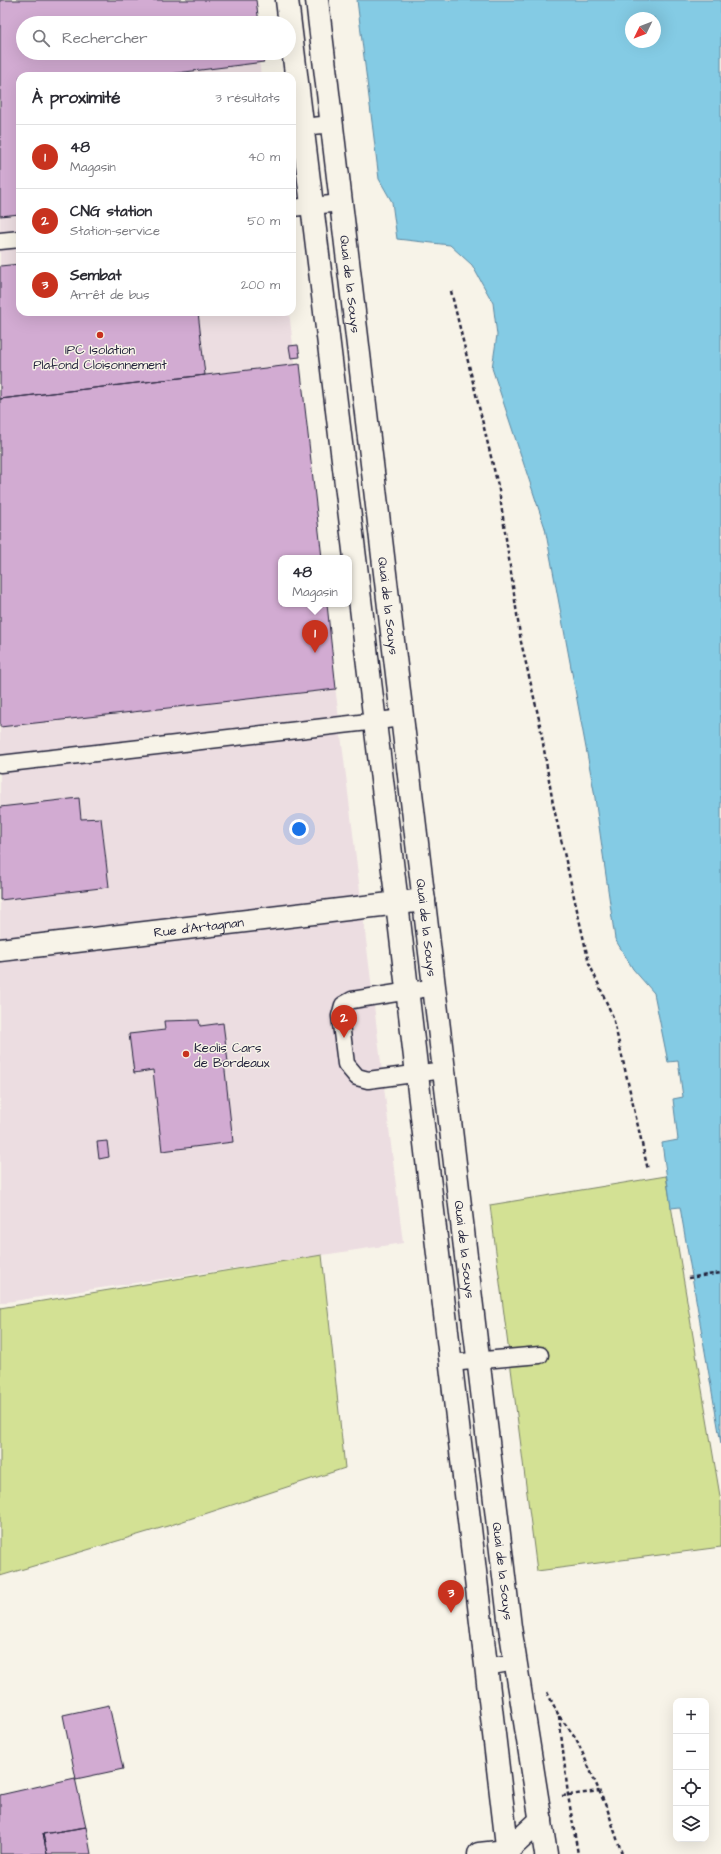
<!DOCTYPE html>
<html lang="fr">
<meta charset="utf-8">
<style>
:root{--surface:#fff;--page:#f7f7f7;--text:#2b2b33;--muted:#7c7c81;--line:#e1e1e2;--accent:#c8321e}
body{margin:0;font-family:"Architects Daughter",sans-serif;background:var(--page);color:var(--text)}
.controls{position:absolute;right:12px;bottom:12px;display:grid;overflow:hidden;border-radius:8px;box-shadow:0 4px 16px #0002}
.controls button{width:36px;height:36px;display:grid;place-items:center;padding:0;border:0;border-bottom:1px solid var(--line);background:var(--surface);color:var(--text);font:20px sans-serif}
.compass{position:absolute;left:625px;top:12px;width:36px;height:36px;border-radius:50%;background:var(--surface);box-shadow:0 4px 16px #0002;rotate:227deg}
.you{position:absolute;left:299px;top:829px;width:14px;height:14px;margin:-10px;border:3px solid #fff;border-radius:50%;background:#1a73e8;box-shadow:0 0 0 6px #1a73e833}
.badge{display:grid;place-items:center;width:26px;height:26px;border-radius:50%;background:var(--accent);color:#fff;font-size:13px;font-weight:700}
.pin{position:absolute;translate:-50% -33px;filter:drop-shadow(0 1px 2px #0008)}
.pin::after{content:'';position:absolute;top:21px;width:14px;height:12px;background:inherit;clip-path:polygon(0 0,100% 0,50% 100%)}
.popup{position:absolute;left:278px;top:555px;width:74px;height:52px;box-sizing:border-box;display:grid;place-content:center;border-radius:8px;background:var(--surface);filter:drop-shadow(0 1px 3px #0005);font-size:13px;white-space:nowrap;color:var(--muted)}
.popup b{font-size:15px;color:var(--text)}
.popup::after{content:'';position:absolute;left:50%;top:100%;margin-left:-8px;border:8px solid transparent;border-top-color:var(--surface)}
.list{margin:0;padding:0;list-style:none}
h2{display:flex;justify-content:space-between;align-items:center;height:52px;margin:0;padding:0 16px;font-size:17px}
h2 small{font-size:13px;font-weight:400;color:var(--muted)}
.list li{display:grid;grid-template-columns:26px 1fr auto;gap:12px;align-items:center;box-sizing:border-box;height:64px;padding:0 16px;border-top:1px solid var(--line)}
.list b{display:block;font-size:15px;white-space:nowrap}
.list p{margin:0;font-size:13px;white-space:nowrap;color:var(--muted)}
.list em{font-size:13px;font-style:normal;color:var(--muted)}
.icon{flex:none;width:22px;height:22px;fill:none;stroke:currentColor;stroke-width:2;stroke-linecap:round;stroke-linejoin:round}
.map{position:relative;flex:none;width:721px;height:1854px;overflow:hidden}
.search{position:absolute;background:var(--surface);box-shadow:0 4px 16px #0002;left:16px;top:16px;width:280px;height:44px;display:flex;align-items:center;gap:10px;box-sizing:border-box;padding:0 14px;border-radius:22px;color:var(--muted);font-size:15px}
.panel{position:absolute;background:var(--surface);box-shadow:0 4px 16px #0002;left:16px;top:72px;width:280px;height:244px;border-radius:12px}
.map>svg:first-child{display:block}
</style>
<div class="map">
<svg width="721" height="1854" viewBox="0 0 721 1854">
<rect width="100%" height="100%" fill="#f7f3e8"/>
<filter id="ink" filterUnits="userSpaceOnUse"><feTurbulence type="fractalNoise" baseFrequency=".025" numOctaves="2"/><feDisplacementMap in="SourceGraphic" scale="8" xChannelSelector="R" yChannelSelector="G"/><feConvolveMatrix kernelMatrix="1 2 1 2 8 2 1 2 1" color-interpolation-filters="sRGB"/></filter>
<g filter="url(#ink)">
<path fill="#ecdde1" d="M0,0L23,23V53H258L261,76H20V312H289L319,558H281V604H325L403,1243L0,1303Z"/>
<path fill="#d3e194" stroke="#7a8268" d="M666,1176L721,1502V1547L537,1571L490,1205Z
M322,1255L345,1468L171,1525L0,1576V1308Z"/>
<path fill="#84cbe4" stroke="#5d87a0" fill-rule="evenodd" d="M357,0H721V1444L680,1207L671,1208L662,1143L678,1140L673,1099L683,1097L678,1061L668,1062L654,993L633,969L615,939L594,791L545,528L492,368L497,335L493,303L472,265L450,245L397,239L392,202L379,179ZM631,18H655V42H631Z"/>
<path fill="#d2abd2" stroke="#22223b" d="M0,0H256L259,23H23V53H263L264,62L169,74V76H20V214L0,216Z
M20,264V312H198L205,375L0,399V266Z
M298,345L300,357L291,358L289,346Z
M300,364L322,558H281V604H327L336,689L0,727V399Z
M79,798L81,819L101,818L109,887L0,900V807Z
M199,1020L200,1026L223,1023L228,1062H224L233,1142L162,1151L153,1070L134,1073L129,1034L165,1030L164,1021Z
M107,1141L109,1157L99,1159L97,1142Z
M109,1705L123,1769L76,1779L63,1715Z
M75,1778L86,1827L43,1834L47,1854H0V1795Z
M86,1827L91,1854H47L43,1834Z"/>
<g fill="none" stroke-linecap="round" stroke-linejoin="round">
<defs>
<path id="service" d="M292,128L332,124
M292,208L341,203
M0,241L20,239
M0,764L403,718
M435,987L352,1000L343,1005L340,1016L346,1064L357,1077L368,1080L444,1070
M450,1363L540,1355
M486,1667L516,1662"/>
<g id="minor">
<path id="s1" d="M0,950L424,900"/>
</g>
<path id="tertiary" d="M507,1851L541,1820
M479,1854L507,1851"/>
<g id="secondary">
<path d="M287,0L397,903L508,1854"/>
<path id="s2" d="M317,0L510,1627L546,1854"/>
</g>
</defs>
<use href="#service" stroke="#22223b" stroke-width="19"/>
<use href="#minor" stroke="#22223b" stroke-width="25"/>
<use href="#tertiary" stroke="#22223b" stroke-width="25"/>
<use href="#secondary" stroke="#22223b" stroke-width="25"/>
<path stroke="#22223b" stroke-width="2.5" stroke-dasharray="4 3" stroke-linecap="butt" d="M451,291L499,490L521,642L539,719L553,804L589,963L613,1017L648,1170
M688,1278L721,1273
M547,1692L559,1716L576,1738L608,1811L622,1854
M559,1716L568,1795L578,1854
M562,1796L599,1791"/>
<use href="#service" stroke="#f7f3e8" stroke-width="16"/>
<use href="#minor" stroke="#f7f3e8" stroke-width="22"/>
<use href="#tertiary" stroke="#f7f3e8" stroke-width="22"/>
<use href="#secondary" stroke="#f7f3e8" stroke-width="22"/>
</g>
</g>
<g fill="#c8321e" stroke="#f7f3e8" stroke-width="1.5">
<circle cx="100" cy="335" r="4"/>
<circle cx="186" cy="1054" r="4"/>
</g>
<g text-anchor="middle" stroke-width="3" stroke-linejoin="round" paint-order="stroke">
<g font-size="13" fill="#22223b" stroke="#f7f3e8">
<text dy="5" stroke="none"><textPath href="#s2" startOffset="286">Quai de la Souys</textPath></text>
<text dy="5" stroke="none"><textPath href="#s2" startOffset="610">Quai de la Souys</textPath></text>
<text dy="5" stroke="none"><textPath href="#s1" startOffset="200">Rue d'Artagnan</textPath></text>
<text dy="5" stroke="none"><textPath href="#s2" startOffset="934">Quai de la Souys</textPath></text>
<text dy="5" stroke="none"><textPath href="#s2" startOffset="1258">Quai de la Souys</textPath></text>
<text dy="5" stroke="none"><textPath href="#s2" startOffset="1582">Quai de la Souys</textPath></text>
</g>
<g font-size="13" fill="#22223b" stroke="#f7f3e8">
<text x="100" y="354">IPC Isolation<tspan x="100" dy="15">Plafond Cloisonnement</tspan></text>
<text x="194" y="1052" text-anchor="start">Keolis Cars<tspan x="194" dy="15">de Bordeaux</tspan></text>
</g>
</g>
</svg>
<div class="controls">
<button>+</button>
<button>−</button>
<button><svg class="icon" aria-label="locate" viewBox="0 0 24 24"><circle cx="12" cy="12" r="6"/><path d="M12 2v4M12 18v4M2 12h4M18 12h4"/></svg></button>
<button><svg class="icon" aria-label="layers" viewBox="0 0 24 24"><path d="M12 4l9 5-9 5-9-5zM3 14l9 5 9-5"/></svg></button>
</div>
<svg class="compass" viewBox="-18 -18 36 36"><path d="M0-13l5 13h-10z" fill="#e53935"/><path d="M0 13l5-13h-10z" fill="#7c7c81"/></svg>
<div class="you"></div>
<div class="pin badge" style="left:315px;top:653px">1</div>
<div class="popup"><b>48</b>Magasin</div>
<div class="pin badge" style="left:344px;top:1038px">2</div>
<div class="pin badge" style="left:451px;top:1613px">3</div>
<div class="search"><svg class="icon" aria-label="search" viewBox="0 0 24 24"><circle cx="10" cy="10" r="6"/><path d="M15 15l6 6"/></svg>Rechercher</div>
<section class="panel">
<h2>À proximité<small>3 résultats</small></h2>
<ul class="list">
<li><span class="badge">1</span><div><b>48</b><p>Magasin</p></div><em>40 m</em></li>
<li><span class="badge">2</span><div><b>CNG station</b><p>Station-service</p></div><em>50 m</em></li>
<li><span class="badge">3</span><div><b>Sembat</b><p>Arrêt de bus</p></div><em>200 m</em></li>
</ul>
</section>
</div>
